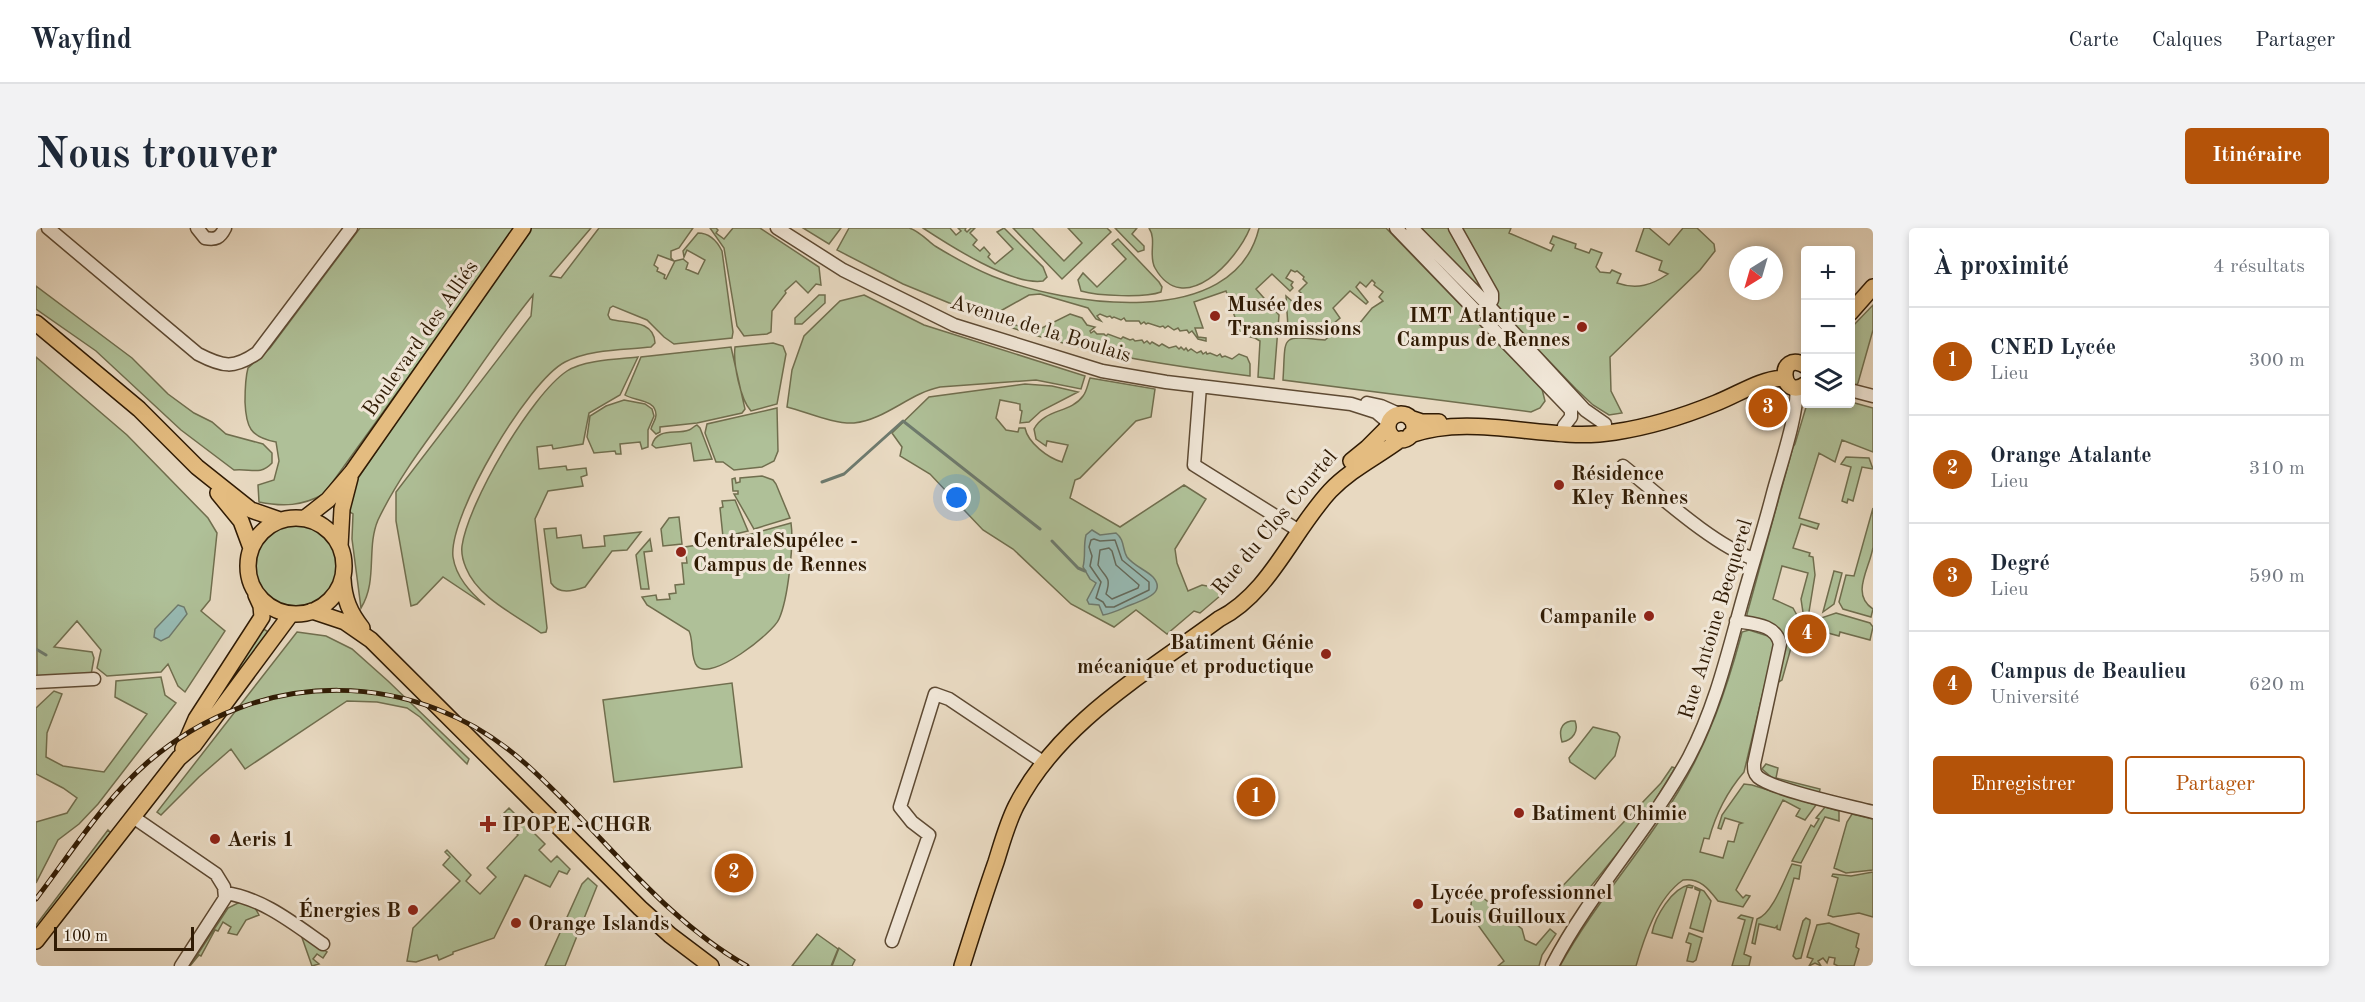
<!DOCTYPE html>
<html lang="fr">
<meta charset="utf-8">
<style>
:root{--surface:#fff;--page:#f2f2f3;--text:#1f2937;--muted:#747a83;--line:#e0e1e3;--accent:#b45309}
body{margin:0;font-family:"Old Standard TT",serif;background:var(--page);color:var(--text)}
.controls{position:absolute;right:18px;top:18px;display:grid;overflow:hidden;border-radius:6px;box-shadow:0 3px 9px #0003}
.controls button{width:54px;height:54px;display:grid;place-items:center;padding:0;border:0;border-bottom:2px solid var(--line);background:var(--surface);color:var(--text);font:30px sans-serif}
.compass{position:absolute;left:1693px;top:18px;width:54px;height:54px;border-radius:50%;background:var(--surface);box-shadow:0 3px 9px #0003;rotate:217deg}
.scale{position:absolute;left:18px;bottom:15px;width:140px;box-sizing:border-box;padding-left:6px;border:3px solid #301b04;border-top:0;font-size:16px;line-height:21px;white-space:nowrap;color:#301b04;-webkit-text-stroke:4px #f0e6d7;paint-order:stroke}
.you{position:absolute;left:921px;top:270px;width:21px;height:21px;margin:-15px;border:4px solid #fff;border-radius:50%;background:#1a73e8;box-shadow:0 0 0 9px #1a73e833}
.badge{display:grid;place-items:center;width:39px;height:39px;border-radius:50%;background:var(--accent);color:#fff;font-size:20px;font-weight:700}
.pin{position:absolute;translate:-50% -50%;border:3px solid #fff;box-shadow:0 2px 6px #0006}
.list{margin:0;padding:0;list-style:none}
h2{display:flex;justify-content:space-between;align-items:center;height:78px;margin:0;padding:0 24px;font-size:26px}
h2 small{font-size:20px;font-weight:400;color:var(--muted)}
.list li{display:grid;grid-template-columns:39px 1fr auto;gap:18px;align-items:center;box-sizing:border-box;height:108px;padding:0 24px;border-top:2px solid var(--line)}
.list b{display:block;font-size:22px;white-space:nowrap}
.list p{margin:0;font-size:20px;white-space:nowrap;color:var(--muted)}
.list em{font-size:20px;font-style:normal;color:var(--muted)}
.actions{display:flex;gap:12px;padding:18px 24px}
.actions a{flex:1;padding:14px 0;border:2px solid var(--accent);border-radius:6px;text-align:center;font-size:21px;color:var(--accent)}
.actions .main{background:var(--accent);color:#fff}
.icon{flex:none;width:33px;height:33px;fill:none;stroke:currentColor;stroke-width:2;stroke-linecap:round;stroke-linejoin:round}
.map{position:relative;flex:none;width:1837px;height:738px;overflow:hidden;border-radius:6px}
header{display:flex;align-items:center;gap:36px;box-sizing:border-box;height:84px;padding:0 30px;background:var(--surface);border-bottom:2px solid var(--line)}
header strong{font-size:28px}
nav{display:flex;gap:33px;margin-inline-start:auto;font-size:21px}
.intro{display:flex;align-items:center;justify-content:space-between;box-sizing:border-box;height:144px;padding:0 36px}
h1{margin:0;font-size:42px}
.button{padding:15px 27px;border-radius:6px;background:var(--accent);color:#fff;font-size:21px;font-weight:700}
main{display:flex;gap:36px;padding:0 36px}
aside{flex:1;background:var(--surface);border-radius:6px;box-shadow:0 3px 9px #0003}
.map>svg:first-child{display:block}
</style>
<header>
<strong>Wayfind</strong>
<nav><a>Carte</a><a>Calques</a><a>Partager</a></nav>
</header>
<div class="intro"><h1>Nous trouver</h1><a class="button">Itinéraire</a></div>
<main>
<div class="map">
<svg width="1837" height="738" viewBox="0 0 1837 738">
<rect width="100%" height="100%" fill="#e8d9c1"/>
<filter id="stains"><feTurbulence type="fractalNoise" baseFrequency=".00333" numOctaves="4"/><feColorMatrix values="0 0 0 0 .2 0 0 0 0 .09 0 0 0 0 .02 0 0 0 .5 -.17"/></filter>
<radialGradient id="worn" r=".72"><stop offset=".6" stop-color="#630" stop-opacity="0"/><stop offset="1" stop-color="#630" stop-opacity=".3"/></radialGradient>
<path fill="#afc098" stroke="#706e4e" stroke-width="1.5" d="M324,0H480L288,266C266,278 247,279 223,274L222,257L238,252L243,233L240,214C214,209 210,199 209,174C209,162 209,151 212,140L234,120Z
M493,0H555L514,48L525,50L563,0H657L643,20L635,23V30L638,33L622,27L618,37L622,40L621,43L629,47L628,50L630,51L639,33L647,31L652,35L650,41L662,46L669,32L651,22L648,29L647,23L662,5C674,5 681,13 686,23L697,104L696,110L638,116L628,109L611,92L577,78L574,80L572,87L574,91C587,96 618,90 619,115L615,119C588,122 554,121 529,134C492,153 412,288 417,329C420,349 434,364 449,377L407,349L381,376L375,378L360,293V264L495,88L497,67C470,100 446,136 422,170C393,210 363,248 342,292C330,320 342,353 325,380L316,311L317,286L311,282L318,256Z
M674,0H680L682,2L680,5L688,11L697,0H724L783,39L785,57L780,56L772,65L760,53L749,63L750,65L736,83L735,104L731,106L708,108L701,98L688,20Z
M767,0H805L793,16Z
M813,0C828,0 860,0 873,0C882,2 892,13 899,18C917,29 937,40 956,48C1028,77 1198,105 1223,0H1350L1506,161L1509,173L1504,180L1495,184L1247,152C1250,106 1243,108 1289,112L1309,95L1320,104L1325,98L1323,96L1336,80L1347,73L1343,69L1347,64L1338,57L1339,55L1336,52L1330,59L1324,54L1320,59L1332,74L1330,76L1314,63L1297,80L1304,90L1286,105L1252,99L1250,68L1257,74L1265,65L1263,63L1271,55L1267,51L1268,49L1261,43L1259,44L1255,42L1250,50L1257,54L1255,57L1257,60L1254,63L1236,46L1220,61L1243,87L1238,151L1222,149L1224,113L1219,110L1205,107L1190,63L1158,74L1167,100H1159L1162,109L1170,110V113L1162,111L1156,103L1153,105L1151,102L1144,103L1142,100L1138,102L1132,98L1129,100L1127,98L1124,99L1112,95L1110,96L1108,94L1105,96L1103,93H1090L1088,90L1085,92L1078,89L1076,90L1074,88L1071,89L1064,86L1061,88L1065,93L1060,91L1052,80L1004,66L993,67L968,81L961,85L957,93L867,56L801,22Z
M887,0H914L920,7L925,3L922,0H930L929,2L931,4L935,0H939L934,5L941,12L937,17L944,23L948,19L954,26L952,29L959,36L977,21L961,4L968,0L1007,39L1011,49L1007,53C976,58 913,17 887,0Z
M977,0H996L1028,33L1046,15L1032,0H1071L1075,4L1026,51Z
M1079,0H1101L1096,6L1108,18V22L1102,24Z
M1113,0H1214C1201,32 1148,91 1119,40C1112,28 1121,12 1113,0Z
M1385,0H1413L1452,70Z
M1423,0H1475L1473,5L1515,23L1518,17L1514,15L1517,8L1540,16L1539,20L1553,25L1555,21L1566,25L1560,39L1564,44L1574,45L1576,42L1585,46L1581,55C1601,62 1616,57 1632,46L1623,42L1626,33L1600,23L1608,0H1613L1633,17L1647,0H1661L1678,16L1679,23L1664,42L1574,129L1575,163L1586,185L1573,187L1557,177L1540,161L1460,78Z
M1082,11L1123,54L1126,59L1125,64C1109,70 1062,68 1045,63L1042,52L1047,45L1061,59L1090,31L1076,16Z
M0,58L96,130L132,166L158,185L176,194L190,206L227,216L236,225V235C224,248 214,240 198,242L145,202L60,123L0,81Z
M783,67H789V75L766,96H759V90Z
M828,67L888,97L1049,148L1045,161L1000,152L904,159C874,165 849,192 818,195C797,196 771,184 751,179L756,142L768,108L804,73Z
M1837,77V102L1822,155L1820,158L1815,157V100Z
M1034,86L1046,90L1051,97L1059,99L1054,103L1055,105L1058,103L1061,106H1068L1070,108L1072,106L1085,111L1087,109L1094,112L1097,111L1099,113L1106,112L1108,115L1111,113L1114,116L1116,114L1123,118L1126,116L1133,120L1140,118L1143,121L1145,119L1148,122L1150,120L1152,123L1155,121L1161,125L1165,123L1167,126L1170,124L1171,126L1174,125L1181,128L1184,126L1186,129L1189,128L1196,131L1203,126L1211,129L1214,136V148C1129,137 1046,125 965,96L969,94L1000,103Z
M737,115L747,118L750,126L741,176L715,183C704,171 697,135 699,119Z
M695,119L709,181L706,185L661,195L624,199V204L620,206L615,201C616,196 620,192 620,187C620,171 598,173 589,167L605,129Z
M0,129L91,207L172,290L181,305L174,372L165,383L189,403L149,464L142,458L132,436L125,444L71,448L61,440L65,422L41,393L18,419L56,424L58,430L55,447L1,449Z
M602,129L584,167L553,185L547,216L517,221L516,217L501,219L503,241L530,238L531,242L550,240L551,247L545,249L547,258L512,263L499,291L511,400L510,404L505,405C480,387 442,370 430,340C427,333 425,326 426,318C432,275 495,167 531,143C547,132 583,131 602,129Z
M1054,150L1119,161L1115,189L1100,193L1044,250L1039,252L1034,270L1084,299L1148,257L1170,271L1139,321L1141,335L1152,363L1166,357L1191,362L1164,385L1158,383L1131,406L1100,382L1078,399L1035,376L977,321L947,302L894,246L864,228L866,219L856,205L893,169L989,156L1016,158L1042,164L1005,183L993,194L984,195L986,183L984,182V176L964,172L960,190L970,202L982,204L983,200H989C992,215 1012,230 1026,234L1032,217L1011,213L1010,218L1000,211L998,201C1008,181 1035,185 1047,168C1051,163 1052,155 1054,150Z
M588,172L609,176L616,181L618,188L612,202V219L606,221L604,214L584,216L585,226H580L579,223L558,225L551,209L554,188L570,178Z
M1815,174L1837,180V224L1806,212L1799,234L1783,225L1763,290L1783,296L1781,301L1765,296L1757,320L1774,325L1773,328L1777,329L1779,347L1772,390L1770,392L1768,391L1765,371L1772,345L1746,338L1737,371L1757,380L1763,391L1746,452L1741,455L1746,416L1711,389V386L1757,219L1759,216L1771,176Z
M741,180L742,223L738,233L726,239L698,242L687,234H680L669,205L671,196Z
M661,197L664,200L676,231L658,233L655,215L620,220L616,217C621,199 640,207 653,202C656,201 658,198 661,197Z
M1810,229L1833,230L1837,241L1826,239L1817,273L1812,271L1811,275L1806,273L1815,239L1805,236Z
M726,248L737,252L740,256L754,290L718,301L698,266H702V263H697L696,251L699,250L700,255L704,254V250Z
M699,272L712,303L687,309L684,280L687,279L686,273Z
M1837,280C1837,292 1837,306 1837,319C1834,340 1814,366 1837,381L1835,389L1807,381L1803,374L1810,347L1818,348Z
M643,289L646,316L627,318L625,301L633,290Z
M755,295C758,316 752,371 743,391C737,405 675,454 661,438C654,430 658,413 653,403L611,377L606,369L620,367L621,372L634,371L633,366L640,365L639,357L648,356L646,335H651L649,319L694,312Z
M219 338a41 41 0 1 1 82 0a41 41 0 1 1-82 0Z
M520,300L521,310L545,307L547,320L569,318L568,308L605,304L591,322L576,323L549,359C537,363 523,367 515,355L508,301Z
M614,311L616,323L608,324L613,361H605L600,327Z
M1798,343L1806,345L1798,376L1787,384Z
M1800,385L1834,395L1837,399L1834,412L1804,404L1803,408L1781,402L1785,390Z
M224,399L236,406L189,473L163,492Z
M1713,402L1735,409L1738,418L1708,544C1690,565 1680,585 1673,611L1668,610L1664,624L1687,630L1692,613L1698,614L1703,596L1706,595L1689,590L1685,601L1682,600L1686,587L1708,556L1716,557L1780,577L1769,592L1760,588L1764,581L1747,572L1700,662L1707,670L1710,667L1714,668L1707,679L1682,673C1672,660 1664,650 1647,652C1621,670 1608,710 1600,738H1524C1558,676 1606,624 1642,564C1672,515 1690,463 1705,408L1706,404Z
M261,404L290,408L316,421L352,453L433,531L431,536L384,489L371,480L341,474L311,473L209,541L195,521L163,549L125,587L121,584Z
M125,449L129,467L140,475L62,576L43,596L22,612L0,655V594L31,585L41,570L27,560L0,546V480L18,463L26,466L11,505L10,529L27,538L68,544L111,486L79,469L80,453Z
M696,455L706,539L578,554L567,472Z
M1535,493H1539C1543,503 1537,512 1526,514C1523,504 1524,495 1535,493Z
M1557,499L1581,505L1584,509L1579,528L1559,551L1534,534L1533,530Z
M1730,536L1742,540L1740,550L1784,561L1783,566L1742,555L1726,541Z
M1636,539L1639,540L1604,597L1552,662L1541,669L1524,672L1517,668L1625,555Z
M1789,579L1803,583V593L1789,589L1765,635L1756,633L1775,597L1778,599L1783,591L1780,590Z
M473,580L509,616L503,622L515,634L521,628L534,641L531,646L523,643L514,659L489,647L458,710L417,724V726L403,732L401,727L380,734L371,733L377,700L424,653L407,637L414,629L409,624L411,622L435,647L430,653L444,666L460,649L451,640L482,607L465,588Z
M1816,586L1837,591V642L1810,645L1798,640L1811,594Z
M72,602L76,606L0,706V697Z
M1756,636L1765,638L1763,651L1758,650L1744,702L1741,701V698L1739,700L1723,696L1719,716L1716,715L1721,691C1736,687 1749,650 1756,636Z
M1837,644V689L1823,685L1797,689L1792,687L1802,650L1796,648L1797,646L1815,648Z
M552,650L561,658L529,738H509L546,656Z
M1653,657L1657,658L1656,660L1651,659L1636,710L1616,705C1619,689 1636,660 1653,657Z
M1659,659L1668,663L1675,673L1667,704L1654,700L1664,663L1659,661Z
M1441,665L1486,701L1489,712L1500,717L1514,701L1520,706L1506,727L1503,738H1462L1468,733L1434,686L1436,668Z
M204,674L217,676L223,687L210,692L201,707L192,705L195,699L187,694L182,703L179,702L165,728L163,727L154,738L192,680Z
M1705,687L1717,690L1708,726L1715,729L1713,738H1696L1709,692L1702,690Z
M1770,690L1774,692V695L1765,730L1760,731L1757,728L1767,693Z
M1793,695L1823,706L1820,719L1823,721L1818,738H1802L1798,736L1799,730L1793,729L1791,735L1787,730L1782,733L1785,738L1779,735L1773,738L1777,731L1771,729L1781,697Z
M264,704L291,724L287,730L281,726L277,731L283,736L276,738Z
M1653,705L1666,710L1660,732L1657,734L1651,733L1655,716L1650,714Z
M781,706L802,721L795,738H756Z
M803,720L819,732L816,738H796Z"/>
<path fill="#97bab3" stroke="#6e7a6d" stroke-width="1.5" d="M1056,302L1064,307L1080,305C1089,312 1086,321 1091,329C1098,338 1110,342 1117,349C1131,365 1107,372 1097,376C1086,380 1079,385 1067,387L1063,377L1053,376L1051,372L1060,355L1054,351L1047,339C1050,327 1047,319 1050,307Z
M142,377L148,379L151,386L133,409L125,413L118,409L119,401Z"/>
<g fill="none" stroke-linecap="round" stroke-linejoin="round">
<path stroke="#646a5c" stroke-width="1.5" d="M1058,311L1064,313L1079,312L1086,332L1113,354V362L1078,379H1070L1067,374L1060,370L1065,354L1054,338L1056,328L1053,319L1055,312Z
M1073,320L1076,323L1080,337L1103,357L1102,360L1076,371L1070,366C1076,348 1069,350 1062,337L1064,322Z"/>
<path stroke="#6e7a6d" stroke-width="3" d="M786,254L808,246L867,193L1004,301
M1016,313L1042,340L1049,343
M0,421L10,427"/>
<defs>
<path id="minor" d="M12,0L162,126C187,139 198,141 221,125L315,0
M161,0L169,10C180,12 184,10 189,0
M741,0L807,42L918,97L1066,143L1130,154L1315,176L1340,184L1353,195
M1360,0L1535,182V189L1528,198
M1376,0L1452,77L1549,182L1569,196
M1419,0L1456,66V72L1449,83
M1164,158L1158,237L1257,299
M1814,162L1837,168
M1331,175L1345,178L1363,186
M1587,238C1622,266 1677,317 1718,331
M1700,393C1717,396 1740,396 1744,416L1718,536C1718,542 1718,545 1722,549C1737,562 1814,578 1837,584
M0,454L58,451
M97,589L180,646L188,659L189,670L145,738
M189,665C226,670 257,695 287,716
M856,713L893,607L876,594L864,579L899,466L913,471L1007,534
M1516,738C1554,664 1613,603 1653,529C1676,485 1688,440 1701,392C1712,350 1726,308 1737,265C1743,242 1764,180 1760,159"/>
<path id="major" d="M1814,85L1837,59
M0,95L103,181L161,239L215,282L244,292
M1770,138C1740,120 1744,175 1770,156
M1352 199a13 13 0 1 1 26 0a13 13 0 1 1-26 0Z
M1374,190L1386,194H1403
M1374,207C1440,184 1511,215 1579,204C1613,199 1648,188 1680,175C1703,166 1724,151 1748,150
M1315,233L1331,220L1352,199
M182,265L205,293L215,320
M212 338a48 48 0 1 1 96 0a48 48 0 1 1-96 0Z
M269,290L292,272L316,244L487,0
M304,318L306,281L314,250
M307,351C308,371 314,385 326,400
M276,383L309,394L335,412L604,680L634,707L675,738
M147,521L160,491L226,389L225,378L220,367
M0,713L143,530L158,517L255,386
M926,738C937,703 948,668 960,634C966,615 971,596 980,578C1023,494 1109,446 1183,391C1234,365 1256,304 1294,263C1315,241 1341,229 1365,211"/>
</defs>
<use href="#minor" stroke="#5e4a33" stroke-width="15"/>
<use href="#major" stroke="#301b04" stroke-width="18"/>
<use href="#minor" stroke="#f0e6d7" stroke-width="12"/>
<use href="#major" stroke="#e4bc80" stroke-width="15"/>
<defs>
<path id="rail" d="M0,671C35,625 68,572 112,534C223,438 382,438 491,537C565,603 624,689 711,738"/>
</defs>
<use href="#rail" stroke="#301b04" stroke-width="5"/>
<use href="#rail" stroke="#f0e6d7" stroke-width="3" stroke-dasharray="9" stroke-linecap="butt"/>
</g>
<g fill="#8f2418" stroke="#f0e6d7" stroke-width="2">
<circle cx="1179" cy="88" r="6"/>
<circle cx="1546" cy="99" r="6"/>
<circle cx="1523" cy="257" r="6"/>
<circle cx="645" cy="324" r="6"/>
<circle cx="1613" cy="388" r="6"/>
<circle cx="1290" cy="426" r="6"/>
<circle cx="1483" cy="585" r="6"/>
<path d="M449 587h6v6h6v6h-6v6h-6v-6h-6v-6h6z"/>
<circle cx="179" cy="611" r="6"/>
<circle cx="1382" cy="676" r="6"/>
<circle cx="377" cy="682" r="6"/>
<circle cx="480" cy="695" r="6"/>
</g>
<g text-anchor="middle" stroke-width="6" stroke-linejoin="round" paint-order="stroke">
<g font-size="21" font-weight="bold" fill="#301b04" stroke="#f0e6d7" text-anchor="start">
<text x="1191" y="83">Musée des<tspan x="1191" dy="24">Transmissions</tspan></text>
<text x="1534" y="94" text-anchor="end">IMT Atlantique -<tspan x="1534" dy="24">Campus de Rennes</tspan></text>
<text x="1535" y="252">Résidence<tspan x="1535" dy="24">Kley Rennes</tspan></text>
<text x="657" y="319">CentraleSupélec -<tspan x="657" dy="24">Campus de Rennes</tspan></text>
<text x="1601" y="395" text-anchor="end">Campanile</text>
<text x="1278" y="421" text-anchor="end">Batiment Génie<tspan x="1278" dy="24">mécanique et productique</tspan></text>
<text x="1495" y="592">Batiment Chimie</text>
<text x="466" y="603">IPOPE - CHGR</text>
<text x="191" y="618">Aeris 1</text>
<text x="1394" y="671">Lycée professionnel<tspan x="1394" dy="24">Louis Guilloux</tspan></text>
<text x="365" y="689" text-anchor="end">Énergies B</text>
<text x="492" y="702">Orange Islands</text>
</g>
<g font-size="21" fill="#301b04" stroke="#f0e6d7">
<text transform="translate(1005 100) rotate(17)" y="7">Avenue de la Boulais</text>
<text transform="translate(384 110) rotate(-55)" y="7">Boulevard des Alliés</text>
<text transform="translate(1238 294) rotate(-50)" y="7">Rue du Clos Courtel</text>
<text transform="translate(1679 391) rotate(-73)" y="7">Rue Antoine Becquerel</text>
</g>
</g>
<rect width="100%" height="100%" filter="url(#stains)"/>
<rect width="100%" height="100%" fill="url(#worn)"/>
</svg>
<div class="controls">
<button>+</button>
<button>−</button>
<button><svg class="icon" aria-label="layers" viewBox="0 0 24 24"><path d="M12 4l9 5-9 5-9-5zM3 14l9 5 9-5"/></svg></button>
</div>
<svg class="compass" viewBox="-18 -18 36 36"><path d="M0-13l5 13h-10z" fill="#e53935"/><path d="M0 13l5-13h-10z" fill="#747a83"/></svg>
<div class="scale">100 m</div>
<div class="you"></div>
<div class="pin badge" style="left:1220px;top:569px">1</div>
<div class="pin badge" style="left:698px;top:645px">2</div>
<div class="pin badge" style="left:1732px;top:180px">3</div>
<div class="pin badge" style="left:1771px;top:406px">4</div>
</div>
<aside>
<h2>À proximité<small>4 résultats</small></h2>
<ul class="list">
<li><span class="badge">1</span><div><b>CNED Lycée</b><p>Lieu</p></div><em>300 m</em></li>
<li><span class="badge">2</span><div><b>Orange Atalante</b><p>Lieu</p></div><em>310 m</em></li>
<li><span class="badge">3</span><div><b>Degré</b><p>Lieu</p></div><em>590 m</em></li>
<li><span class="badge">4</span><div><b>Campus de Beaulieu</b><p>Université</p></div><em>620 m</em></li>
</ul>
<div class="actions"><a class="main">Enregistrer</a><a>Partager</a></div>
</aside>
</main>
